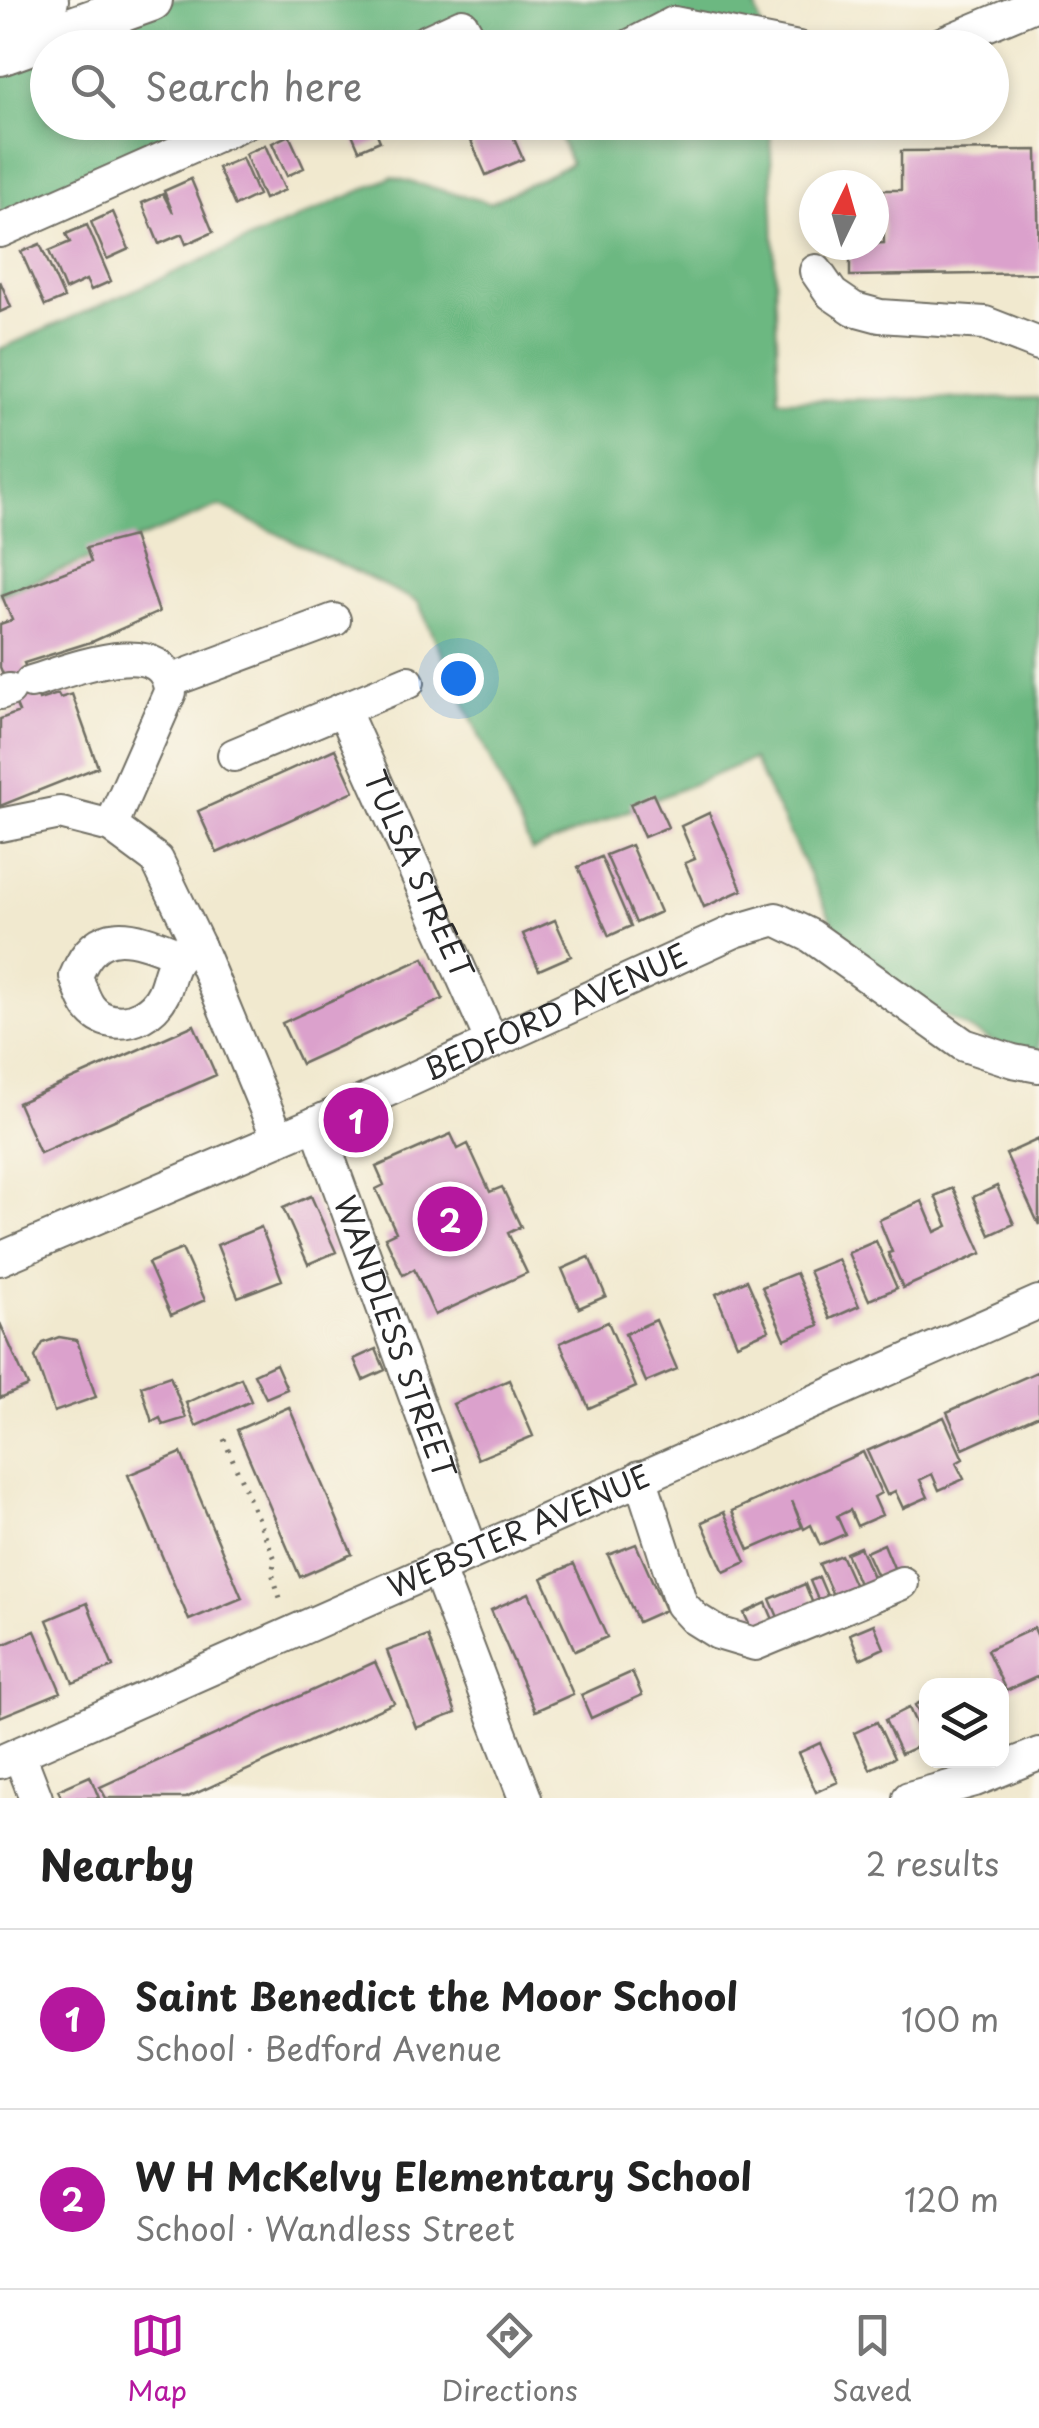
<!DOCTYPE html>
<meta charset="utf-8">
<style>
:root{--surface:#fff;--page:#f2f2f2;--text:#222;--muted:#767676;--line:#e0e0e0;--accent:#b5179e}
body{margin:0;font-family:"Playpen Sans",sans-serif;background:var(--page);color:var(--text)}
.controls{position:absolute;right:30px;bottom:30px;display:grid;overflow:hidden;border-radius:20px;box-shadow:0 5px 15px #0003}
.controls button{width:90px;height:90px;display:grid;place-items:center;padding:0;border:0;border-bottom:2px solid var(--line);background:var(--surface);color:var(--text);font:50px sans-serif}
.compass{position:absolute;left:799px;top:170px;width:90px;height:90px;border-radius:50%;background:var(--surface);box-shadow:0 5px 15px #0003;rotate:5deg}
.you{position:absolute;left:458px;top:678px;width:35px;height:35px;margin:-25px;border:8px solid #fff;border-radius:50%;background:#1a73e8;box-shadow:0 0 0 15px #1a73e833}
.badge{display:grid;place-items:center;width:65px;height:65px;border-radius:50%;background:var(--accent);color:#fff;font-size:32px;font-weight:700}
.pin{position:absolute;translate:-50% -50%;border:5px solid #fff;box-shadow:0 2px 10px #0006}
.list{margin:0;padding:0;list-style:none}
h2{display:flex;justify-content:space-between;align-items:center;height:130px;margin:0;padding:0 40px;font-size:42px}
h2 small{font-size:32px;font-weight:400;color:var(--muted)}
.list li{display:grid;grid-template-columns:65px 1fr auto;gap:30px;align-items:center;box-sizing:border-box;height:180px;padding:0 40px;border-top:2px solid var(--line)}
.list b{display:block;font-size:38px;white-space:nowrap}
.list p{margin:0;font-size:32px;white-space:nowrap;color:var(--muted)}
.list em{font-size:32px;font-style:normal;color:var(--muted)}
.icon{flex:none;width:55px;height:55px;fill:none;stroke:currentColor;stroke-width:2;stroke-linecap:round;stroke-linejoin:round}
.map{position:relative;flex:none;width:1039px;height:1798px;overflow:hidden}
.search{position:absolute;background:var(--surface);box-shadow:0 5px 15px #0003;left:30px;right:30px;top:30px;height:110px;display:flex;align-items:center;gap:25px;box-sizing:border-box;padding:0 35px;border-radius:55px;color:var(--muted);font-size:38px}
.sheet{height:490px;background:var(--surface)}
nav{display:flex;justify-content:space-around;align-items:center;box-sizing:border-box;height:140px;border-top:2px solid var(--line);background:var(--surface);font-size:28px;color:var(--muted)}
nav a{display:grid;justify-items:center;gap:5px}
nav .on{color:var(--accent)}
.map>svg:first-child{display:block}
</style>
<div class="map">
<svg width="1039" height="1798" viewBox="0 0 1039 1798">
<rect width="100%" height="100%" fill="#fbf7ec"/>
<filter id="ink" filterUnits="userSpaceOnUse"><feTurbulence type="fractalNoise" baseFrequency=".01" numOctaves="2"/><feDisplacementMap in="SourceGraphic" scale="20" xChannelSelector="R" yChannelSelector="G"/><feConvolveMatrix kernelMatrix="1 2 1 2 8 2 1 2 1" color-interpolation-filters="sRGB"/></filter>
<filter id="wash" filterUnits="userSpaceOnUse"><feTurbulence type="fractalNoise" baseFrequency=".0048" numOctaves="4" result="noise"/><feDisplacementMap in="SourceGraphic" scale="40" xChannelSelector="R" yChannelSelector="G"/><feGaussianBlur stdDeviation="2.25" result="paint"/><feColorMatrix in="noise" values="0 0 0 0 0 0 0 0 0 0 0 0 0 0 0 0 0 1.4 0 .05"/><feComposite in="paint" operator="in"/></filter>
<g filter="url(#wash)">
<rect width="100%" height="100%" fill="#f1e9cf"/>
<path fill="#6cb881" stroke="#4c7256" stroke-width="2.5" d="M151,0H754L767,48L475,47L462,26L412,47L48,48V122L246,123L0,235V54Z
M554,123H770L779,400L1039,398V1066L855,968L753,759L532,851L418,602L220,506L0,595V349L392,177L490,203L571,164Z"/>
<g id="blocks">
<path fill="#dba1cc" d="M347,122H372L380,141L359,150Z
M508,125L523,159L486,175L471,141Z
M289,135L304,168L287,176L272,143Z
M265,145L285,190L264,199L245,154Z
M1037,150L1039,273L850,276V245L884,243L883,190H901V151Z
M242,158L258,195L235,206L218,168Z
M191,179L213,232L186,244L182,234L159,244L142,203L163,194L173,213L164,191Z
M113,212L129,249L107,259L91,222Z
M87,225L111,281L91,290L86,280L65,290L49,251L70,242L66,234Z
M40,244L64,298L45,306L21,252Z
M0,281L11,307L0,312Z
M133,536L159,612L94,641L24,663L39,700L58,694L60,698L72,694L98,767L0,806V719L19,712L0,667V624L12,620L2,596L91,562L86,548Z
M335,749L354,791L217,853L198,811Z
M653,794L668,827L644,837L630,804Z
M709,813L742,890L704,907L685,863L695,859L681,826Z
M631,845L660,912L636,923L606,855Z
M601,857L631,926L609,936L578,867Z
M555,920L571,956L539,970L523,934Z
M424,958L443,999L301,1064L282,1023Z
M194,1025L216,1075L40,1153L18,1103Z
M451,1134L458,1149L468,1144L490,1192L502,1187L521,1227L508,1233L527,1273L435,1315L414,1269L403,1275L385,1237L396,1232L376,1189L384,1185L376,1167Z
M1039,1139V1225L1006,1154Z
M997,1186L1014,1224L990,1235L973,1197Z
M953,1188L982,1253L903,1288L888,1253L892,1252L879,1220L922,1201L935,1232L948,1226L935,1196Z
M311,1196L336,1252L308,1264L283,1208Z
M261,1227L282,1280L238,1297L217,1245Z
M876,1241L897,1288L869,1300L848,1253Z
M182,1249L205,1300L171,1315L148,1263Z
M589,1257L606,1296L579,1308L562,1269Z
M838,1259L859,1306L830,1319L809,1271Z
M796,1273L819,1325L785,1339L762,1287Z
M747,1280L769,1330L737,1344L716,1294Z
M656,1320L677,1369L646,1382L625,1334Z
M608,1322L636,1387L589,1408L560,1343Z
M0,1323L28,1386L0,1398Z
M59,1337L77,1340L96,1397L54,1412L35,1357L43,1343Z
M376,1349L385,1370L363,1380L354,1359Z
M276,1364L287,1389L266,1398L254,1374Z
M1039,1371V1415L963,1449L947,1412Z
M170,1376L186,1418L163,1425L160,1418L152,1422L141,1386Z
M241,1378L251,1401L196,1426L186,1403Z
M509,1380L533,1436L478,1459L453,1404Z
M289,1407L352,1554L300,1577L237,1430Z
M944,1417L963,1459L956,1463L964,1479L939,1490L932,1474L920,1480L928,1497L903,1508L895,1491L887,1495L867,1451Z
M863,1452L881,1493L874,1497L882,1515L857,1526L850,1510L837,1516L845,1534L820,1545L811,1525L804,1529L792,1501L802,1527L749,1550L732,1511Z
M181,1453L242,1598L189,1620L128,1475Z
M724,1512L746,1562L724,1572L702,1522Z
M636,1544L665,1610L638,1622L608,1555Z
M884,1544L897,1575L880,1583L866,1552Z
M860,1547L876,1584L862,1591L846,1553Z
M841,1555L858,1593L836,1602L819,1564Z
M574,1564L607,1637L575,1651L542,1578Z
M819,1577L831,1605L822,1609L810,1581Z
M805,1584L815,1609L781,1624L770,1599Z
M529,1593L573,1694L535,1711L491,1610Z
M87,1603L113,1667L73,1683L47,1620Z
M766,1603L777,1629L756,1639L744,1613Z
M874,1624L884,1648L860,1659L850,1634Z
M1034,1628L1039,1639V1676L1006,1691L987,1650Z
M35,1631L61,1692L0,1717V1646Z
M428,1636L456,1713L416,1728L387,1651Z
M375,1662L394,1703L186,1798H106L100,1787Z
M632,1672L642,1695L591,1718L581,1695Z
M926,1699V1729L915,1705Z
M909,1708L925,1743L901,1754L885,1720Z
M877,1722L894,1758L870,1769L854,1733Z
M820,1743L838,1782L816,1792L798,1753Z
M90,1776L99,1798H62L58,1790Z"/>
</g>
</g>
<g filter="url(#ink)">
<use href="#blocks" fill-opacity="0" stroke="#706e64" stroke-width="2.5"/>
<g fill="none" stroke-linecap="round" stroke-linejoin="round">
<defs>
<g id="minor">
<path d="M412,48L462,25L475,48"/>
<path d="M626,48L674,23L798,48"/>
<path d="M931,48L1039,3"/>
<path d="M0,231L246,122"/>
<path d="M816,271L832,294L854,309L880,316L985,323L1039,344"/>
<path d="M170,681L334,620"/>
<path d="M31,682C65,672 168,629 170,692L111,826L157,860L199,947L278,1138"/>
<path d="M0,693L9,690"/>
<path id="s1" d="M343,709L492,1042"/>
<path d="M234,755L408,682"/>
<path d="M0,825L60,813L111,826"/>
<path d="M180,955C136,938 98,920 76,976C83,996 88,1017 112,1021C132,1025 154,1013 163,994C169,982 169,968 178,958C183,952 192,950 199,947"/>
<path id="s2" d="M316,1123L472,1552"/>
<path id="s3" d="M0,1259L316,1123L735,931L776,919L811,936L964,1045L1013,1061L1039,1066"/>
<path d="M640,1477L681,1604L694,1618L718,1633L755,1644L902,1583"/>
<path d="M437,1567L525,1798"/>
<path d="M19,1754L36,1798"/>
<path id="s4" d="M0,1762L1039,1302"/>
<path d="M909,1798L975,1780L1039,1754"/>
</g>
<path id="major" d="M0,18L47,0
M0,54L151,0"/>
</defs>
<use href="#minor" stroke="#706e64" stroke-width="36"/>
<use href="#major" stroke="#706e64" stroke-width="46"/>
<path stroke="#706e64" stroke-width="5" stroke-dasharray="2.5 8" stroke-linecap="butt" d="M224,1439L275,1559L272,1573L282,1604"/>
<use href="#minor" stroke="#fff" stroke-width="32"/>
<use href="#major" stroke="#fff" stroke-width="42"/>
</g>
</g>
<g text-anchor="middle" stroke-width="8" stroke-linejoin="round" paint-order="stroke">
<g font-size="30" fill="#2b2b2b" stroke="#fbf7ec">
<text dy="10" stroke="none"><textPath href="#s1" startOffset="182">TULSA STREET</textPath></text>
<text dy="10" stroke="none"><textPath href="#s3" startOffset="608">BEDFORD AVENUE</textPath></text>
<text dy="10" stroke="none"><textPath href="#s2" startOffset="228">WANDLESS STREET</textPath></text>
<text dy="10" stroke="none"><textPath href="#s4" startOffset="568">WEBSTER AVENUE</textPath></text>
</g>
</g>
</svg>
<div class="controls">
<button><svg class="icon" aria-label="layers" viewBox="0 0 24 24"><path d="M12 4l9 5-9 5-9-5zM3 14l9 5 9-5"/></svg></button>
</div>
<svg class="compass" viewBox="-18 -18 36 36"><path d="M0-13l5 13h-10z" fill="#e53935"/><path d="M0 13l5-13h-10z" fill="#767676"/></svg>
<div class="you"></div>
<div class="pin badge" style="left:356px;top:1120px">1</div>
<div class="pin badge" style="left:450px;top:1219px">2</div>
<div class="search"><svg class="icon" aria-label="search" viewBox="0 0 24 24"><circle cx="10" cy="10" r="6"/><path d="M15 15l6 6"/></svg>Search here</div>
</div>
<section class="sheet">
<h2>Nearby<small>2 results</small></h2>
<ul class="list">
<li><span class="badge">1</span><div><b>Saint Benedict the Moor School</b><p>School · Bedford Avenue</p></div><em>100 m</em></li>
<li><span class="badge">2</span><div><b>W H McKelvy Elementary School</b><p>School · Wandless Street</p></div><em>120 m</em></li>
</ul>
</section>
<nav>
<a class="on"><svg class="icon" aria-label="map" viewBox="0 0 24 24"><path d="M3 6l6-2 6 2 6-2v14l-6 2-6-2-6 2zM9 4v14M15 6v14"/></svg>Map</a>
<a><svg class="icon" aria-label="directions" viewBox="0 0 24 24"><path d="M12 3l9 9-9 9-9-9zM9 14v-3h6M13 9l2 2-2 2"/></svg>Directions</a>
<a><svg class="icon" aria-label="saved" viewBox="0 0 24 24"><path d="M7 4h10v16l-5-4-5 4z"/></svg>Saved</a>
</nav>
